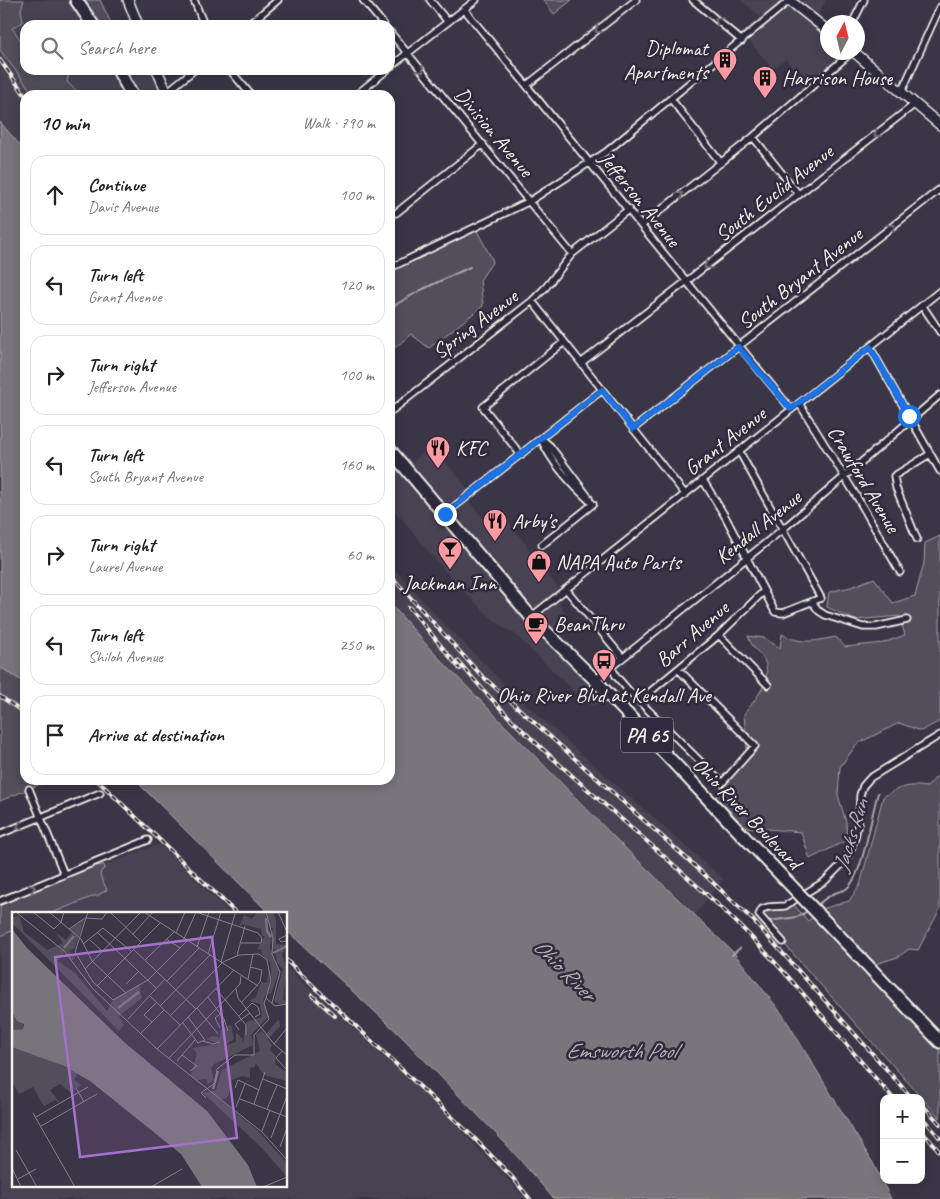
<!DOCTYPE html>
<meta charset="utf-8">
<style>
:root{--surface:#fff;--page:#f2f2f2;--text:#222;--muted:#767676;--line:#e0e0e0}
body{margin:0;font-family:Caveat,sans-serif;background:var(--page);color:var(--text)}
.controls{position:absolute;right:15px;bottom:15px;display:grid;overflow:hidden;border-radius:10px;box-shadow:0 2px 12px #0003}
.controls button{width:45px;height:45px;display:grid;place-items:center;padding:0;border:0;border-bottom:1px solid var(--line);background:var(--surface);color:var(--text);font:25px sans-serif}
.compass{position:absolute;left:820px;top:15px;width:45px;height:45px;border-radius:50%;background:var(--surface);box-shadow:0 2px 12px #0003;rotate:7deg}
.stop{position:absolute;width:15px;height:15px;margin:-11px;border:4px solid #1a73e8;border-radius:50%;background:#fff}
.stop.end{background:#1a73e8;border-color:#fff;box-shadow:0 1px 5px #0008}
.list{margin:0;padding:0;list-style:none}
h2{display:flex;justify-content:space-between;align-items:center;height:65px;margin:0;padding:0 20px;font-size:21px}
h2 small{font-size:16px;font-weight:400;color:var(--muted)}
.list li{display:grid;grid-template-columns:32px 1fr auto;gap:15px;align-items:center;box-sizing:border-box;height:80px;margin:0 10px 10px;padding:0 10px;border:1px solid var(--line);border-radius:15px}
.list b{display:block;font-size:19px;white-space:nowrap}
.list p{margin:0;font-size:16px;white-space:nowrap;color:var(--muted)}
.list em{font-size:16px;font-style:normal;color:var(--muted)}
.icon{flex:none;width:28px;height:28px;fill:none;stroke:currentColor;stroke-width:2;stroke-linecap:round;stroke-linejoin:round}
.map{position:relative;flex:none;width:940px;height:1199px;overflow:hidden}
.search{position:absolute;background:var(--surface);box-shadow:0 2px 12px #0003;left:20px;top:20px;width:375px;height:55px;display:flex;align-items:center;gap:12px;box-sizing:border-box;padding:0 18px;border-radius:15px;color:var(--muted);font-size:19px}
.panel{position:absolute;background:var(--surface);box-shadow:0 2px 12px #0003;left:20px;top:90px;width:375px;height:695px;border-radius:15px}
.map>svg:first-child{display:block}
</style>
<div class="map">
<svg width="940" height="1199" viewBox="0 0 940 1199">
<rect width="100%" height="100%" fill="#3b3647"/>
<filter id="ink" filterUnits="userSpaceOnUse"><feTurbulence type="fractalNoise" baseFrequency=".02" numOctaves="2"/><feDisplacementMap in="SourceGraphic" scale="10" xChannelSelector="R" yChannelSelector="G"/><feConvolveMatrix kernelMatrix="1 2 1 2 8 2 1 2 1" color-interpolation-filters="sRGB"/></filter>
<g filter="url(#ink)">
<path fill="#484352" d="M24,0H76L93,25H25V46L12,28L23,22L21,9Z
M741,0H826L815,21L827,31L828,52L852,53L813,86L797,67L791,66L786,59L773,69L746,38L765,20Z
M0,50L34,95H25V151L0,122Z
M52,70H118L122,76L138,70H157L168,95H81L67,82V77L55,74Z
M432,445L471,493L466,498L492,529L506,518L561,592L557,597L571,625L555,640L617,703L588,705L515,634L504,628L485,612L455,583L390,505V450L406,468Z
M390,564L437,616L506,686L582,755L723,879L695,915L619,842L431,650L390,603Z
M159,844L230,913H52L106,890L98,868Z
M14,929V1185H286V967L435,1103L526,1199H0V934Z"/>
<path fill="#534e5c" stroke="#a4a0a2" d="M0,0H24L21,9L23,22L12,28L25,46V70H52L55,74L69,73L67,82L81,95H34L0,50Z
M76,0H100L112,25H93Z
M543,0H572L554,14Z
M475,227L493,261L480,280L483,306L429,348L411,334L390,352V268Z
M940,536V721L921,731L899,723L857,744L840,767L838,795L846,822L847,840L810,859L801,832L745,827L716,797L747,749L744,714C755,700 775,678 763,658C757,650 751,646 748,636L764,638L780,648L782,634C802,645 814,641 836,637L845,647L883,643L905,635L899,616L855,620L827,607L829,592L851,587L874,578L893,603L915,596L924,563L925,543Z
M0,667L25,683V733L22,737L25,739V780H50L0,801Z
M940,773V909L918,950L909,949L898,957L875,964L865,973L940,1051V1118L785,945L787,941L763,916L764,912L788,909L793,904L808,921L822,909L849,901L860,885L883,797C900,787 907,784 927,787Z
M96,865L97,866L104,865L105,868L101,871L100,875L107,890L97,896H94L52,913H14V930L0,936V905L73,874L74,872Z"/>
<path fill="#78747b" stroke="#aaa6a7" d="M0,122L25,151V683L0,667Z
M390,603L431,650L619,842L734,953L783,1015L873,1163L891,1199H554L507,1145L397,1032L286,930V913H269L135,780H390Z"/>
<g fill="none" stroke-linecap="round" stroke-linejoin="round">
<path stroke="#aaa6a7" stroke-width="2" d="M390,308L421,290L470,267
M816,906C822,901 828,896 835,893C839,891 843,891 846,889C863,878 871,814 878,793
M769,921L797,917L810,910
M732,955L740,948"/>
<defs>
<path id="street" d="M194,0L204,25
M363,0L384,25
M430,0L448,22
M693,0L742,41
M464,9L791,409
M853,22L864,0
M248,25L278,0
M390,32L572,254
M390,67L476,0
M230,70L251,95
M527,85L636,0
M167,92L194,70
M901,93L940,7
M356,95L387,70
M671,99L721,163
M753,137L799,195
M396,213L483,144
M642,225L753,137L852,52
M390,268L530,201L606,152L790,0
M532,301L685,494
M922,305L940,332
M870,347L940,471
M581,363L915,104
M799,403L857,497L900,572
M390,412L532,301L546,287L572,254L629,209
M633,429L940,189
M541,439C551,462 574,487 593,504
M542,439L550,446L589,498
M521,455L483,407L564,342
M703,480L726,518L775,612L783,613L821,598L739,451
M445,514L602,390
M917,539L896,488L894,476L930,454
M542,545L593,504
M566,589L622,657
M812,602L819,611L825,615L863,627H876L907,620
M531,617L940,291
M719,635L768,685
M611,666L616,676L629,691L722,783L755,746L678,669
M595,680L783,529L940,395
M639,701L719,635L764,591
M29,789L64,874
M0,834L100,793
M0,901L148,840
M783,942L759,915L762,909L768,907L785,906L825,881L847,859L855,838L859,817L860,795L863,786L870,778L940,735"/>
<path id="secondary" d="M128,0L138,25
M789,0L828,31
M854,52L940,125
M157,70L168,95"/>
<path id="highway" d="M76,0L93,25
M118,70L132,95
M390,450L531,617L595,680L729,821
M870,968L940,1042"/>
</defs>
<use href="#street" stroke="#f4f1e8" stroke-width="9"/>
<use href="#secondary" stroke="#f4f1e8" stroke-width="12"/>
<use href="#highway" stroke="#f4f1e8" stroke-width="15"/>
<use href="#street" stroke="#2f2a3d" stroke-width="5.5"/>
<use href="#secondary" stroke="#2f2a3d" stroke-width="9"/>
<use href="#highway" stroke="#2f2a3d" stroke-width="11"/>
<defs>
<path id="rail" d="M0,60L25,95
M390,575L480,674L695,866L753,920L912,1098
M409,607L460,669
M458,661C474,680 491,699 509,717C581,788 661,850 734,920C791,975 840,1039 893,1098
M0,696L25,714
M97,780L236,913
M286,960L472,1136L512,1177L530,1199
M312,995L335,1016
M921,1103L940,1124
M921,1116L940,1138
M921,1130L940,1152"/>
</defs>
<use href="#rail" stroke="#f4f1e8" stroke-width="4"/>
<use href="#rail" stroke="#2f2a3d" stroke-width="2" stroke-dasharray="5.5" stroke-linecap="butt"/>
<defs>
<path id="highway-bridge" d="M729,821L870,968"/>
</defs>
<use href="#highway-bridge" stroke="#f4f1e8" stroke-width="15" stroke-linecap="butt"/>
<use href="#highway-bridge" stroke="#2f2a3d" stroke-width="11"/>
</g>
<defs><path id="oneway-chevron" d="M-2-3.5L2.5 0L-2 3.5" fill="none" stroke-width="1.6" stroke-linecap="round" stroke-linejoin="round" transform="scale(1.25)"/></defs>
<g stroke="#747079">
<use href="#oneway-chevron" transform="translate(718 20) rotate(-140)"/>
<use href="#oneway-chevron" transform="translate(598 30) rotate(142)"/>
<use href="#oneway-chevron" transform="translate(421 70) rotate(50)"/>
<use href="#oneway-chevron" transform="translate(877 134) rotate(142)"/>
<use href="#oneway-chevron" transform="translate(680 195) rotate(-38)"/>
<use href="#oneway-chevron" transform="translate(892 227) rotate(-38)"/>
<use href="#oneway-chevron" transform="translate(707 266) rotate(143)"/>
<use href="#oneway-chevron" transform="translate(20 826) rotate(158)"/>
<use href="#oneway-chevron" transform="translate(32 888) rotate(-22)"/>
</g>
</g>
<g fill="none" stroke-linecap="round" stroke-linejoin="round" filter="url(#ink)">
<path stroke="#1a73e8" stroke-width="6" d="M445,514L602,390L633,429L738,347L791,409L870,347L909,416"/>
</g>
<defs>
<symbol id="building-pin" viewBox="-11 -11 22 30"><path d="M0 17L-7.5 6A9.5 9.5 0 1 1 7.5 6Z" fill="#ff9aa2" stroke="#2f2a3d"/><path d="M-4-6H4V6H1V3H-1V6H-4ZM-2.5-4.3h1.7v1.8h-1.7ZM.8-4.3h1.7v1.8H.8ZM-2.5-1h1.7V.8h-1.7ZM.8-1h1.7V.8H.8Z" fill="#111"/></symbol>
<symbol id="restaurant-pin" viewBox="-11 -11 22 30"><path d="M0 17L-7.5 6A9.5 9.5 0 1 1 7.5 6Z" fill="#ff9aa2" stroke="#2f2a3d"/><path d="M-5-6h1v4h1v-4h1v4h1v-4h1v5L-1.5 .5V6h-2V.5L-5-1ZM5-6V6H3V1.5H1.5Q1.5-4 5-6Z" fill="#111"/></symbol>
<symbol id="bar-pin" viewBox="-11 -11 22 30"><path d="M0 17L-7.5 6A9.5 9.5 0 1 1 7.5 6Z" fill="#ff9aa2" stroke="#2f2a3d"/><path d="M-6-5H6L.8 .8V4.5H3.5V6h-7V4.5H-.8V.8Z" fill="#111"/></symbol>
<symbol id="shop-pin" viewBox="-11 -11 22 30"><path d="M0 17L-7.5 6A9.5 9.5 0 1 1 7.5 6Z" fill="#ff9aa2" stroke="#2f2a3d"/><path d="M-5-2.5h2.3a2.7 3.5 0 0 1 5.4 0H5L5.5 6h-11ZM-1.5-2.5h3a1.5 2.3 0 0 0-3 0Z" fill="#111"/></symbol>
<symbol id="cafe-pin" viewBox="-11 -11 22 30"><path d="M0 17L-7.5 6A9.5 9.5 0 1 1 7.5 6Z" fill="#ff9aa2" stroke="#2f2a3d"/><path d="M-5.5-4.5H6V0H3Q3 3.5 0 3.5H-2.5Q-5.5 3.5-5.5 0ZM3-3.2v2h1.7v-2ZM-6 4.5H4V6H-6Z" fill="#111"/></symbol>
<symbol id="bus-pin" viewBox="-11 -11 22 30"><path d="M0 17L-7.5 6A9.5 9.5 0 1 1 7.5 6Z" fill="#ff9aa2" stroke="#2f2a3d"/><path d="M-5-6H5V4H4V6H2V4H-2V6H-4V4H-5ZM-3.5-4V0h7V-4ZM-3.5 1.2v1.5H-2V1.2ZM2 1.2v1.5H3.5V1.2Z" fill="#111"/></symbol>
</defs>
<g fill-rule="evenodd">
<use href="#building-pin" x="711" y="46" width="28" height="38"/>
<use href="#building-pin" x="751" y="64" width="28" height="38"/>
<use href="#restaurant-pin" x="424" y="434" width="28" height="38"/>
<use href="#restaurant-pin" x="481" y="507" width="28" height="38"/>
<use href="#bar-pin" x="436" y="535" width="28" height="38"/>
<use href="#shop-pin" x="525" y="548" width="28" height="38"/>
<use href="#cafe-pin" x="522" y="610" width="28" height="38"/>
<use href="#bus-pin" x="590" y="647" width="28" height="38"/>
</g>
<g text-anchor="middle" stroke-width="5" stroke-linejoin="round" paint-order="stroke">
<rect fill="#2f2a3d" stroke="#b9b5b5" stroke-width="1" x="621" y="717.5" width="52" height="35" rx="4"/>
<g font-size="20" font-weight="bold" fill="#f4f1e8">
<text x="647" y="742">PA 65</text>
</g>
<g font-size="21" fill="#f4f1e8" stroke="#2f2a3d" text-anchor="start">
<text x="708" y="55" text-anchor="end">Diplomat<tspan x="708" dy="24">Apartments</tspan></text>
<text x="782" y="85">Harrison House</text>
<text x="456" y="455">KFC</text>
<text x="512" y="528">Arby's</text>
<text x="556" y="569">NAPA Auto Parts</text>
<text x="450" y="590" text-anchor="middle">Jackman Inn</text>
<text x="554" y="631">BeanThru</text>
<text x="604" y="702" text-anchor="middle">Ohio River Blvd at Kendall Ave</text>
</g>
<g font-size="21" fill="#f4f1e8" stroke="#2f2a3d">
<text transform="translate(494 132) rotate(50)" y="7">Division Avenue</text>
<text transform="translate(774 193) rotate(-38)" y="7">South Euclid Avenue</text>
<text transform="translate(640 199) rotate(51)" y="7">Jefferson Avenue</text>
<text transform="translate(800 278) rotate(-38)" y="7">South Bryant Avenue</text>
<text transform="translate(475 324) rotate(-37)" y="7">Spring Avenue</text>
<text transform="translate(725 441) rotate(-38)" y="7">Grant Avenue</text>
<text transform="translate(864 479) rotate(59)" y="7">Crawford Avenue</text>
<text transform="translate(758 527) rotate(-39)" y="7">Kendall Avenue</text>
<text transform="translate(692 634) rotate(-41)" y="7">Barr Avenue</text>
<text transform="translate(747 813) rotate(46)" y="7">Ohio River Boulevard</text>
</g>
<g font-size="22" font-style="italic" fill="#b6b2b2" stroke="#2f2a3d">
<text transform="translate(850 835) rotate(-73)" y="8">Jacks Run</text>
<text transform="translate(565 969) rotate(45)" y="8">Ohio River</text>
<text x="621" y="1058">Emsworth Pool</text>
</g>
</g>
<g transform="translate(12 912)">
<rect width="275" height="275" fill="#3b3647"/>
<path d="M245,0H253L259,25L258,37L267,59L259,82L256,81L260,70L258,50L250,43L249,38L245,37L253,24H250L249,17L230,12L227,15L232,3L240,7ZM254,0H261L264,8V32L275,33L270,42L275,59L271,87L275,91L269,93L262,89L271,57L265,51L263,37H260L259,20L262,17L258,15ZM7,3L12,20L35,38L51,31L44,21L54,28L60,20L57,17L73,6L63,36L58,39L63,47L60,48L53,40L46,49L63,61L95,99L101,88L127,73L130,86L107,104L112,113L107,119L0,11V6ZM257,57L258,75L251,88L256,105L239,123L241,133L202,152L199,156L202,168L196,172L194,167L185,168L179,163L185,142L181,136L207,132L194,127L201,124L208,126L209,117L219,113L222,127L214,133L224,130V121L230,126L231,132L234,110L250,105L248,92L237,89L244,85L249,70L255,71ZM0,100L11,109V117L0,118ZM267,107L268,114L256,127L260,133L258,138L264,144L263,152L275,161V169L252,163L244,151L242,156L238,155V166L230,164L220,168L216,185L209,188L245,218L275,251L274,264L251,237L191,181L204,178L210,158L248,139L244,122L250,119L253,123ZM0,135L20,140L66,161L62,168L70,173L58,180L48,172L38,178L48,191L43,188L32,194L21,175L7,182L0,170Z" fill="#534e5c"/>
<path d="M0,17L15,36L112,130L195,199L236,253L245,275H190L169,242L78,169L52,154L0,135V118L11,117L12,112L5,109L0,100Z" fill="#78747b"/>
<path fill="none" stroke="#78747b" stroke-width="2.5" d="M254,6L255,19L259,25M52,36L62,24M261,41L275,34M106,96L127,80M201,177L206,159"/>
<path fill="none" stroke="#858187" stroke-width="1" d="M4,0L52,39L81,77L145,137L250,220L275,248M21,0L42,17L49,10L52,0M37,0L69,27L80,49L114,81M76,0L63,40L81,70L101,88L136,68L175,29M98,0L129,30M132,0L246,74M254,0L261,26L260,42L268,60L260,91M266,0L275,20M57,17L73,6L90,7L95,0M86,21L144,76M164,21L173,0M121,22L141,0M275,23L267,27L269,30L275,29M154,27L168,36M172,27L184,0L246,21L250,26L249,31H229M78,28L90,39M71,32L91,16L119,39M185,35L197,0M121,37L184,97M196,42L209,0M225,43L233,14M133,48L162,20M209,50L223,2M73,57L129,0M236,67L241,42M155,69L187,36M114,72L127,59M85,74L148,11M204,77L234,113V123M224,77L226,86L262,132L275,143M138,84L168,113M196,85L212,107L216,119M229,91L248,70L250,58L238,55M148,94L198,43M185,96L206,122M158,104L211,50L227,43L247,42L255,48L259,69L254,86L263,94L275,92M227,104L240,91L246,95L248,102L243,105M116,107L153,67M140,110L132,103L145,90M171,111L186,131L193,128L176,105M208,116L203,106L208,102M227,118L223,112L238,101M128,122L152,98M191,129L201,132L208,130M262,132L275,116M145,137L222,58M270,139L264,146L275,158M170,143L185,154L178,159M157,146L228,72L229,64M165,149L183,128M251,167L275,177M64,176L72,190M223,176L226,168L247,178M194,186L189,181L203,171L205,157L223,143H242V123L257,107L252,91L254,86M228,187L275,205M242,192L253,160M224,195L233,172M255,197L265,173M21,201L63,275M24,205L76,175M29,214L85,182M250,219L258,198M259,226L275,184M268,235L275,216M4,238L25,275M0,256L9,275M6,267L24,257M139,275L170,257M251,275L275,265"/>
<path fill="#a571cd" fill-opacity="0.15" stroke="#a571cd" stroke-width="2.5" d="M200,25L225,226L68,245L43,45Z"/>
<rect width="275" height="275" fill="none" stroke="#f4f1e8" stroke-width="2.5"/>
</g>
</svg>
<div class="controls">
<button>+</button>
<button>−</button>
</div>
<svg class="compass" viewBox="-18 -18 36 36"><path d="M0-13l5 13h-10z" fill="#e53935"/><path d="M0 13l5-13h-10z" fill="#767676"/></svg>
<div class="stop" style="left:909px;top:416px"></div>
<div class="stop end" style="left:445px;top:514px"></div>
<div class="search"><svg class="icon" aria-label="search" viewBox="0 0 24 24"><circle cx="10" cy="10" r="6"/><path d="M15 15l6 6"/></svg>Search here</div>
<section class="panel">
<h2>10 min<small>Walk · 790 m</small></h2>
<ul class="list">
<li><svg class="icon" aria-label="ahead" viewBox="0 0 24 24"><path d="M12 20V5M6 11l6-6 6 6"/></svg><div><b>Continue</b><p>Davis Avenue</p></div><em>100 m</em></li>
<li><svg class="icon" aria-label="left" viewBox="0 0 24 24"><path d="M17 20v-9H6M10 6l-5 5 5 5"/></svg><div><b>Turn left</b><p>Grant Avenue</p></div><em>120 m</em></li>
<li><svg class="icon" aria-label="right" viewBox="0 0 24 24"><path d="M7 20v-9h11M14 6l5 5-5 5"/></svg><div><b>Turn right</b><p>Jefferson Avenue</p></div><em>100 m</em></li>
<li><svg class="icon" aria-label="left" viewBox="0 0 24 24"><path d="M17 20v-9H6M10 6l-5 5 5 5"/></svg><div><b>Turn left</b><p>South Bryant Avenue</p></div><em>160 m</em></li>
<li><svg class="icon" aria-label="right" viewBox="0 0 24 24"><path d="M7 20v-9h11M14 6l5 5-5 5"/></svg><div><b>Turn right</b><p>Laurel Avenue</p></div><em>60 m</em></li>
<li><svg class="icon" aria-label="left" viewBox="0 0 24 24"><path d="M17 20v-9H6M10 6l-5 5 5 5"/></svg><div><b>Turn left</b><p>Shiloh Avenue</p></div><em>250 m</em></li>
<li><svg class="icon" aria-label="arrive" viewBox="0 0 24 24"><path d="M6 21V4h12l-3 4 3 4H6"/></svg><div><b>Arrive at destination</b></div></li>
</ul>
</section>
</div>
